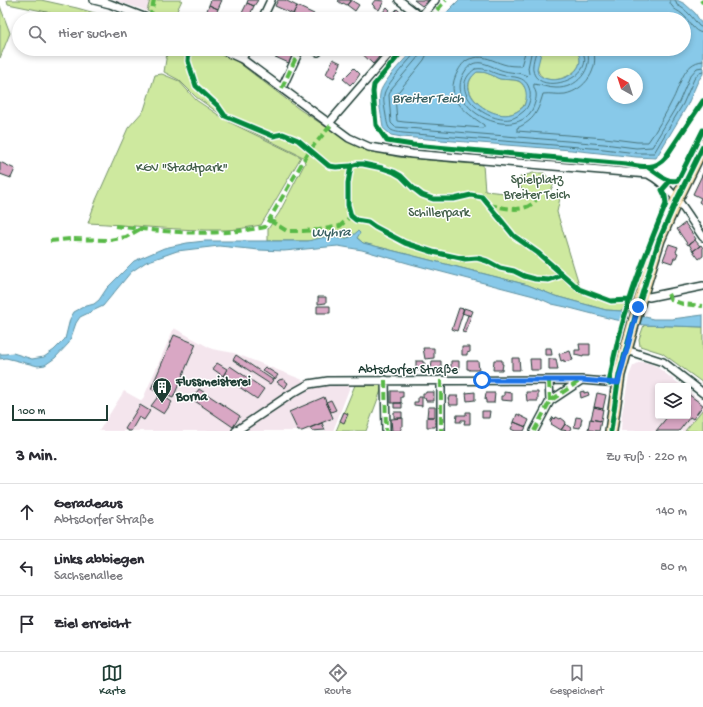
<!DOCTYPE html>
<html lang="de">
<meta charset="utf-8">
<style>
:root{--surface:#fff;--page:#f2f2f3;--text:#2b2b33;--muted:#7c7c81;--line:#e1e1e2;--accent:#1f3d34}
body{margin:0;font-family:"Gochi Hand",sans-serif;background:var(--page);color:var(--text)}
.controls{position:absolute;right:12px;bottom:12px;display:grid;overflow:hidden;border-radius:4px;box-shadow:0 2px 6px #0003}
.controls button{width:36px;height:36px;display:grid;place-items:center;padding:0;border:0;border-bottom:1px solid var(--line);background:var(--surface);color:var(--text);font:20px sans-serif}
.compass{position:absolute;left:607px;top:68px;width:36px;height:36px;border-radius:50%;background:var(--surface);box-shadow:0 2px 6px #0003;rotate:321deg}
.scale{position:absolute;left:12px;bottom:10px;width:96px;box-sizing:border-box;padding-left:4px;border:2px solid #1f3d34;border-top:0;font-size:11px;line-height:14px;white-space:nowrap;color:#1f3d34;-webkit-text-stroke:3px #fff;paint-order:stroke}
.stop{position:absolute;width:12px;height:12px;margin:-9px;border:3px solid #1a73e8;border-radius:50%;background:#fff}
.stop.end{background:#1a73e8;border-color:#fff;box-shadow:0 1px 4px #0008}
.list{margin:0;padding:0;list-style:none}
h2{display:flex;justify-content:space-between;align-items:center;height:52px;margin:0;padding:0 16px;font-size:17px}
h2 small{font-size:13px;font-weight:400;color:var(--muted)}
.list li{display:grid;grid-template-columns:26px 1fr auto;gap:12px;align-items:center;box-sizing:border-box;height:56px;padding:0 16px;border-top:1px solid var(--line)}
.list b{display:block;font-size:15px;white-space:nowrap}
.list p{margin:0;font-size:13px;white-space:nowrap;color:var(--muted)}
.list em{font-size:13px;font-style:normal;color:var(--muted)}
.icon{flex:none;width:22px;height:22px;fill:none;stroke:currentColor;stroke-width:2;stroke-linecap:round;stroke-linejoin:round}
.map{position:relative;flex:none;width:703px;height:431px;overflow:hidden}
.search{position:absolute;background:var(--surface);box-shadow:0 2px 6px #0003;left:12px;right:12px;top:12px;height:44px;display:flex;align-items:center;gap:10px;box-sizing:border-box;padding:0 14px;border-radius:22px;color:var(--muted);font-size:15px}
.sheet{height:220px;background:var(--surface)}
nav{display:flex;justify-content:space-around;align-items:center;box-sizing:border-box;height:56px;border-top:1px solid var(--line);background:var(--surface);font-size:11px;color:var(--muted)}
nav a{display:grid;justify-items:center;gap:2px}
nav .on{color:var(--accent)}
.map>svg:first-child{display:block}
</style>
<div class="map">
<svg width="703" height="431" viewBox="0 0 703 431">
<rect width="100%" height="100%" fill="#fff"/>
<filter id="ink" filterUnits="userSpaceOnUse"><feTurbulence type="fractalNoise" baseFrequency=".025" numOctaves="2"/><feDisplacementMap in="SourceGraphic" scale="8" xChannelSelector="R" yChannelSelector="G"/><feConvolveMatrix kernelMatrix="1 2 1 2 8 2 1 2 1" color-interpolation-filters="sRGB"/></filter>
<g filter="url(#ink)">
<path fill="#f4e5ed" d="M114,0H150L147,11Z
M174,328L212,349L234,353L303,380L351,384L333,431H99L124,391L142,401Z
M640,362L649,363L657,367L682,386H658V416H688V391L703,403V409L685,431H621L622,414L629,376L633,366Z"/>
<path fill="#cee99f" stroke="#76936a" d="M7,0H41L77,8L116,19H75L64,18L47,12L8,4Z
M150,0H182L173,19H166L147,11Z
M0,6L10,33L0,58Z
M169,49H212L230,56L299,109L352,144L369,150L398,157L483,165L485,191L525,195L519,184L520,177L533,173H544L554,184L549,193L545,197L560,198L557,212L582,294L625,305L622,311L606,310L555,296L528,285L363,243L354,235L343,239L329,236L309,241H268V229L279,213L305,163L303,157L230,121L196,97L179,80L164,72L167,53Z
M542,49H575C601,77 517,101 542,49Z
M477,72C481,72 485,72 489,74C493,75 496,78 500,79C506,80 513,79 518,81C523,83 528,92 527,97C527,99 525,101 525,103C523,108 517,112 511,114C491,120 452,91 477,72Z
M162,74L179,81L196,100L229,122L301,157L261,225C249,227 236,230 224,230C179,231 133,225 88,223L96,200L128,128L144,110L155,75Z
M644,325L703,327V383L662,353L640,346L639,339Z
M355,385H383L366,431H336Z
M703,409V431H685Z"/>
<path fill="#88c9e9" stroke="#5e91a1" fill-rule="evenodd" d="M459,0H677L685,4L695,13L703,26V74L698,81L687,106L656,158L636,157L571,150L402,137L391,135L383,128C382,117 378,104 380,94C381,83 406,58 414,49H542L537,69L538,74C554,90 594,70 575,49H684V19H440ZM477,72C481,72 485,72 489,74C493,75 496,78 500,79C506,80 513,79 519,81C527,85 528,98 524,106C522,109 515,113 511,114C491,120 451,91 477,72ZM613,74H637V98H613Z
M358,231L360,233L357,238L363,243L528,285L555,296L606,310L622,311L653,319H672L703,315V327L644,325L612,319L566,307L552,304L534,296L411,264L362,250L338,246L284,251L259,250L219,246L177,251L146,262L131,272L103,306L80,317L76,323L69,343L55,358L45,365L38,366L6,358L0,359V354H5L13,353L32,359L44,357L54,350L65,339L70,319L74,312L83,307L94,304L99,300L107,288L134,261L164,248L187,243L205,241H308L329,236L343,239L351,237Z"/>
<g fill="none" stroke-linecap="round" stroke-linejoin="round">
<path stroke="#49757c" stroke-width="1" d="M670,0C670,3 670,4 672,6C674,10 679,11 682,14C690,20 692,32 703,33
M675,0L677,5C687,10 692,17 699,26L703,28
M416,49L415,53C408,62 385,85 384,95C383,102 385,109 386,116C388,130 389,131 403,133L604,149L636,153H654L683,104L694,79L699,73L703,72
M421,49L419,56L392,88L389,95L391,123L395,127L604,144L636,148L652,147L679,102L690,76L697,68L703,67
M427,49V54L424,60L395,96L397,121L404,122L483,128L484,127V125C465,112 443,97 458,71C461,65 466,59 473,58C485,55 493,61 503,64C508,66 516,66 521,66L526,49
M532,49L528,68L529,74L527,76C519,72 510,73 501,70C487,65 474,55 464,73C443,109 513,143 532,110C534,106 537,98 536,93C535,89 533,88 534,84C541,85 548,88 556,88C576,89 594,70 587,49
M537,49C535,55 532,64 533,70C537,98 601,78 581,49
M593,49C600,69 585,90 565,94C557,95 550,93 543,94C538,111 535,120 517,128V131L605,138L637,142H648C657,130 665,115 672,101C680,87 683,62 703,61
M475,69C487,67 491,73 501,75C507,77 514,76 519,78C533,82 533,103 524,111C520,114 516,118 510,119C486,123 445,90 475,69Z"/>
</g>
<path fill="#d9a7c4" stroke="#1f3d34" d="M211,0H222L218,9L209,5Z
M248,0H258L254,6L247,3Z
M278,0H285L297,6L293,14L275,6Z
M339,0H351L347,5L343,3L342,4L338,1Z
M351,0L359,5L355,11L347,5Z
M375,0L384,1L379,10L374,7V6L372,4Z
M414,0H429L422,6Z
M247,3L254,6L248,19H239Z
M209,5L218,9L214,19H204Z
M297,6L314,14L312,19H303L293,14Z
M387,7L390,10L385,16L388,19H381L379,17Z
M397,9L408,19H395V16L392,14Z
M259,49H276L273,56Z
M276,49H280L295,56L291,64L273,56Z
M359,49H370L379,57L373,64L358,50Z
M333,59L341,63L334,78L326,74Z
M354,68L360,74L354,83L353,82L350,85L343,79Z
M0,162L15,169L11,178L0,174Z
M703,173V205L699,202L701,198L693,194Z
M685,223L696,239L688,245L677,229Z
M695,240L700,246L693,251L689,244Z
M669,244L678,247L676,252L678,253L676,258H674L672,263L663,260Z
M701,245L703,248V256L699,259L693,251Z
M318,297H326V303L318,304Z
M317,306H330V313H317Z
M459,308L464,309L457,331L452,329Z
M464,308L473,311L471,316L462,313Z
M468,315L471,316L466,333L462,332Z
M174,335L196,344L173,398L151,389Z
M579,344H590V355H583V357L575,355V350H580Z
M462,347H470V352L467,353V355H462Z
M423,348H434V358L425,359Z
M545,348H551L552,355H545Z
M570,351L573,360L564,362V360L561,361L559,354Z
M236,355L273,380L270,384L233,360Z
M512,358H519L520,370H512Z
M530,359H540V370H531Z
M549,359H556L558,370H549Z
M494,360H502V364H503L502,370H493Z
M416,361H423V363H425L423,370H416Z
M432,361H441V370H431Z
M451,361H459V370H451Z
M467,361H478L479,370H469V369H467Z
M217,363L227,369L223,376L213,369Z
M230,366L264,389L257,399L223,376Z
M265,367L278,375L275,379L262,370Z
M283,379L288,383L285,388L277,382L279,380Z
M199,389L240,416L233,427L192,399Z
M391,391H403V397H401V403H391Z
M584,391V393L588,392L589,395L581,398L580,392Z
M426,392H434V401H426L425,398H423V393H426Z
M475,392V400L467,401L466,393Z
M504,392L512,393V401L501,400V396H504Z
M526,392H538V401H527Z
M486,393H495L494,403H486V400H485Z
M597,393L606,395L603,409L594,407Z
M160,394L172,402L164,414L151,406Z
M688,394L703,405L693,419L690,417L679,431H656L668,416H688Z
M450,396H458V405H450L448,398H450Z
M324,397L333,418L302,431H298L289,412Z
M418,397H422V406L414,405V402H418Z
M331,400L336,410L331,412L326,402Z
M394,403H402V408H394Z
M140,405L150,411L144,420L139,417L131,431H128L125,429Z
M428,407H435V417H427Z
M594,407L603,409L601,421L591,419Z
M482,411H490L489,418H482Z
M344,412L348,414L344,423L340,421Z
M394,412H402V418H394Z
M466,412H470V424H464L465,420H461V422H456L457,415H466Z
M517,414L529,420L526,427L514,422Z
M427,417H435V427H427Z
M553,417L555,419L556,417L560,419L561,418L565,421L566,423L561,430L551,424L552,423L550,422Z
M576,417L582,418L580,428L574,427Z
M403,418V426H401V431H392L391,419Z
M590,419L601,421L599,431L588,430Z
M514,422L526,427L524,431H515L511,429Z
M322,423L325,430L312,431L310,428Z
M565,424L571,428L569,431L561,430Z"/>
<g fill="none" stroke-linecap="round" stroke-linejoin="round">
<defs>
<path id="street" d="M94,0L110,4L149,19
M399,0L421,17
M262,19L271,0
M419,19L435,0
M220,49L242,59L349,138L369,147L412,154L648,174C673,187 687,214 703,237
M312,49L318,52
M242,59L247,49
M282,88L300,49
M330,122L393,49
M642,295L649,297L703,286
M626,350L663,362L703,393
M385,380L386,431
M441,380V431
M549,381L550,401
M236,431L291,394L309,384L328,381L581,380L618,383
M534,431L550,401L580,381"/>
<path id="primary" d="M611,431L619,375L638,307L659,240L677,199L703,146"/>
</defs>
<use href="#street" stroke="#1f3d34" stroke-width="10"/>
<use href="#primary" stroke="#1f3d34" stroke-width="14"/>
<use href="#street" stroke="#fff" stroke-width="7"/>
<use href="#primary" stroke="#f8deab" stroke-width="11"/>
<path stroke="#58b947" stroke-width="4" stroke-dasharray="8 4" stroke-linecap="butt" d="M701,0L703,3
M150,19L154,0
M429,19L446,0
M312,49L318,52
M282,88L300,49
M489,205C506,208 524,214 536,200
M269,220L287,231H303L319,230L340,226L351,216
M115,226C164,232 215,237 265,227L309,151L332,124
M50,241L70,239L110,240L126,237L140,229
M668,294L671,300L683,304L703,306
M385,380L386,431
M441,380V431
M549,381L550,401
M534,431L550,401L581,380"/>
<defs>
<path id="cycleway" d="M189,49L188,61L196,86L218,106L225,116L273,136L283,134L298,140L329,166L336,167L351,166L348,183V205L351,216L356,220L368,222L375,227L405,243L433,252L465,259L477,258L487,261L500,268L514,271L524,276L535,279L549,280L563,275
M404,49L374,85L373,92L376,125L387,141L413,145L626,164C640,166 654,171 665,158L703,101
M351,166L357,164H363L382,168L394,172L401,176L413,188L422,195L433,199H454L471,195L482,197L514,236L538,253L579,289L611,301L629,300
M649,168C657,173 668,184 678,180L703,130
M609,383C619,321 642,262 666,204L665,196L662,190L670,181
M611,431L619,375L638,307L659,240L677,199L703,146"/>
</defs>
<use href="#cycleway" stroke="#fff" stroke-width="8"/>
<use href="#cycleway" stroke="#00873e" stroke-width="5"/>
</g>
</g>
<g fill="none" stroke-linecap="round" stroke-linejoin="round" filter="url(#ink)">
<path stroke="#1a73e8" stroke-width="5" d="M482,380H582L618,383L638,307"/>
</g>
<defs>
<symbol id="building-pin" viewBox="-11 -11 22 30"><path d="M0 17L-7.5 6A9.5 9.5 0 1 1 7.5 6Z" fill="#1f3d34" stroke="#fff"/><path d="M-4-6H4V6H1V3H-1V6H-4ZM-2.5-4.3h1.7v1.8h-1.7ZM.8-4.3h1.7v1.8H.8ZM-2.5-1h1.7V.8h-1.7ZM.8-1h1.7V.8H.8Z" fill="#fff"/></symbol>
</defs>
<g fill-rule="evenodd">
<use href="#building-pin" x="151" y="376" width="22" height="30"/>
</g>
<g text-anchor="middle" stroke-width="3" stroke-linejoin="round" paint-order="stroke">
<g font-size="13" fill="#425f49" stroke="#fff">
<text x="182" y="171">KGV "Stadtpark"</text>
<text x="537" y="183">Spielplatz<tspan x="537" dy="15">Breiter Teich</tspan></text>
<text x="439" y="216">Schillerpark</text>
</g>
<g font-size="13" fill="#1f3d34" stroke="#fff">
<text x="408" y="373">Abtsdorfer Straße</text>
</g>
<g font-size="13" font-weight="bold" fill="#1f3d34" stroke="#fff" text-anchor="start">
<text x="176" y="385">Flussmeisterei<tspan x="176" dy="15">Borna</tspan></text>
</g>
<g font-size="14" font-style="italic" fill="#396061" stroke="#fff">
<text x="428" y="102">Breiter Teich</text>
<text transform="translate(331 231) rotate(-1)" y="5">Wyhra</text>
</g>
</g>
</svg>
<div class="controls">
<button><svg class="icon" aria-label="layers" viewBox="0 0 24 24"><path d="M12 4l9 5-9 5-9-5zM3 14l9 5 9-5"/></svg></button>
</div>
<svg class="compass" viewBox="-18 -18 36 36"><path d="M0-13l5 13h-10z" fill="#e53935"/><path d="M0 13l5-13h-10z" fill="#7c7c81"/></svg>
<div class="scale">100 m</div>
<div class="stop" style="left:482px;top:380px"></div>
<div class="stop end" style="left:638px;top:307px"></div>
<div class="search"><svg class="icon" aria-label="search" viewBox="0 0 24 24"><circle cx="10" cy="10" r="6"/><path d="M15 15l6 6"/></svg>Hier suchen</div>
</div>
<section class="sheet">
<h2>3 Min.<small>Zu Fuß · 220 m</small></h2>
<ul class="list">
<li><svg class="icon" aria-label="ahead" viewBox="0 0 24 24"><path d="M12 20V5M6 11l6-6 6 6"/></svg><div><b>Geradeaus</b><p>Abtsdorfer Straße</p></div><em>140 m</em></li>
<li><svg class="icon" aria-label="left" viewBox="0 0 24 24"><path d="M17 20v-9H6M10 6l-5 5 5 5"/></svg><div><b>Links abbiegen</b><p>Sachsenallee</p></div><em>80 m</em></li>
<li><svg class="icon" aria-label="arrive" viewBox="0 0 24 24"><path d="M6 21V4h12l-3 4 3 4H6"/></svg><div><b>Ziel erreicht</b></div></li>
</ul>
</section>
<nav>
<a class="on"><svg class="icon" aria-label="map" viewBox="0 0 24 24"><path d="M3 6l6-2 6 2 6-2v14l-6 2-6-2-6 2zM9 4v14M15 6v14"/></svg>Karte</a>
<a><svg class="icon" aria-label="directions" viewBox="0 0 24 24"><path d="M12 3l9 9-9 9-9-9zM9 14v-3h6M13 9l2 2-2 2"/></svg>Route</a>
<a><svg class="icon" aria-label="saved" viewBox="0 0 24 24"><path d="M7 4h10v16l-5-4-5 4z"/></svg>Gespeichert</a>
</nav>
